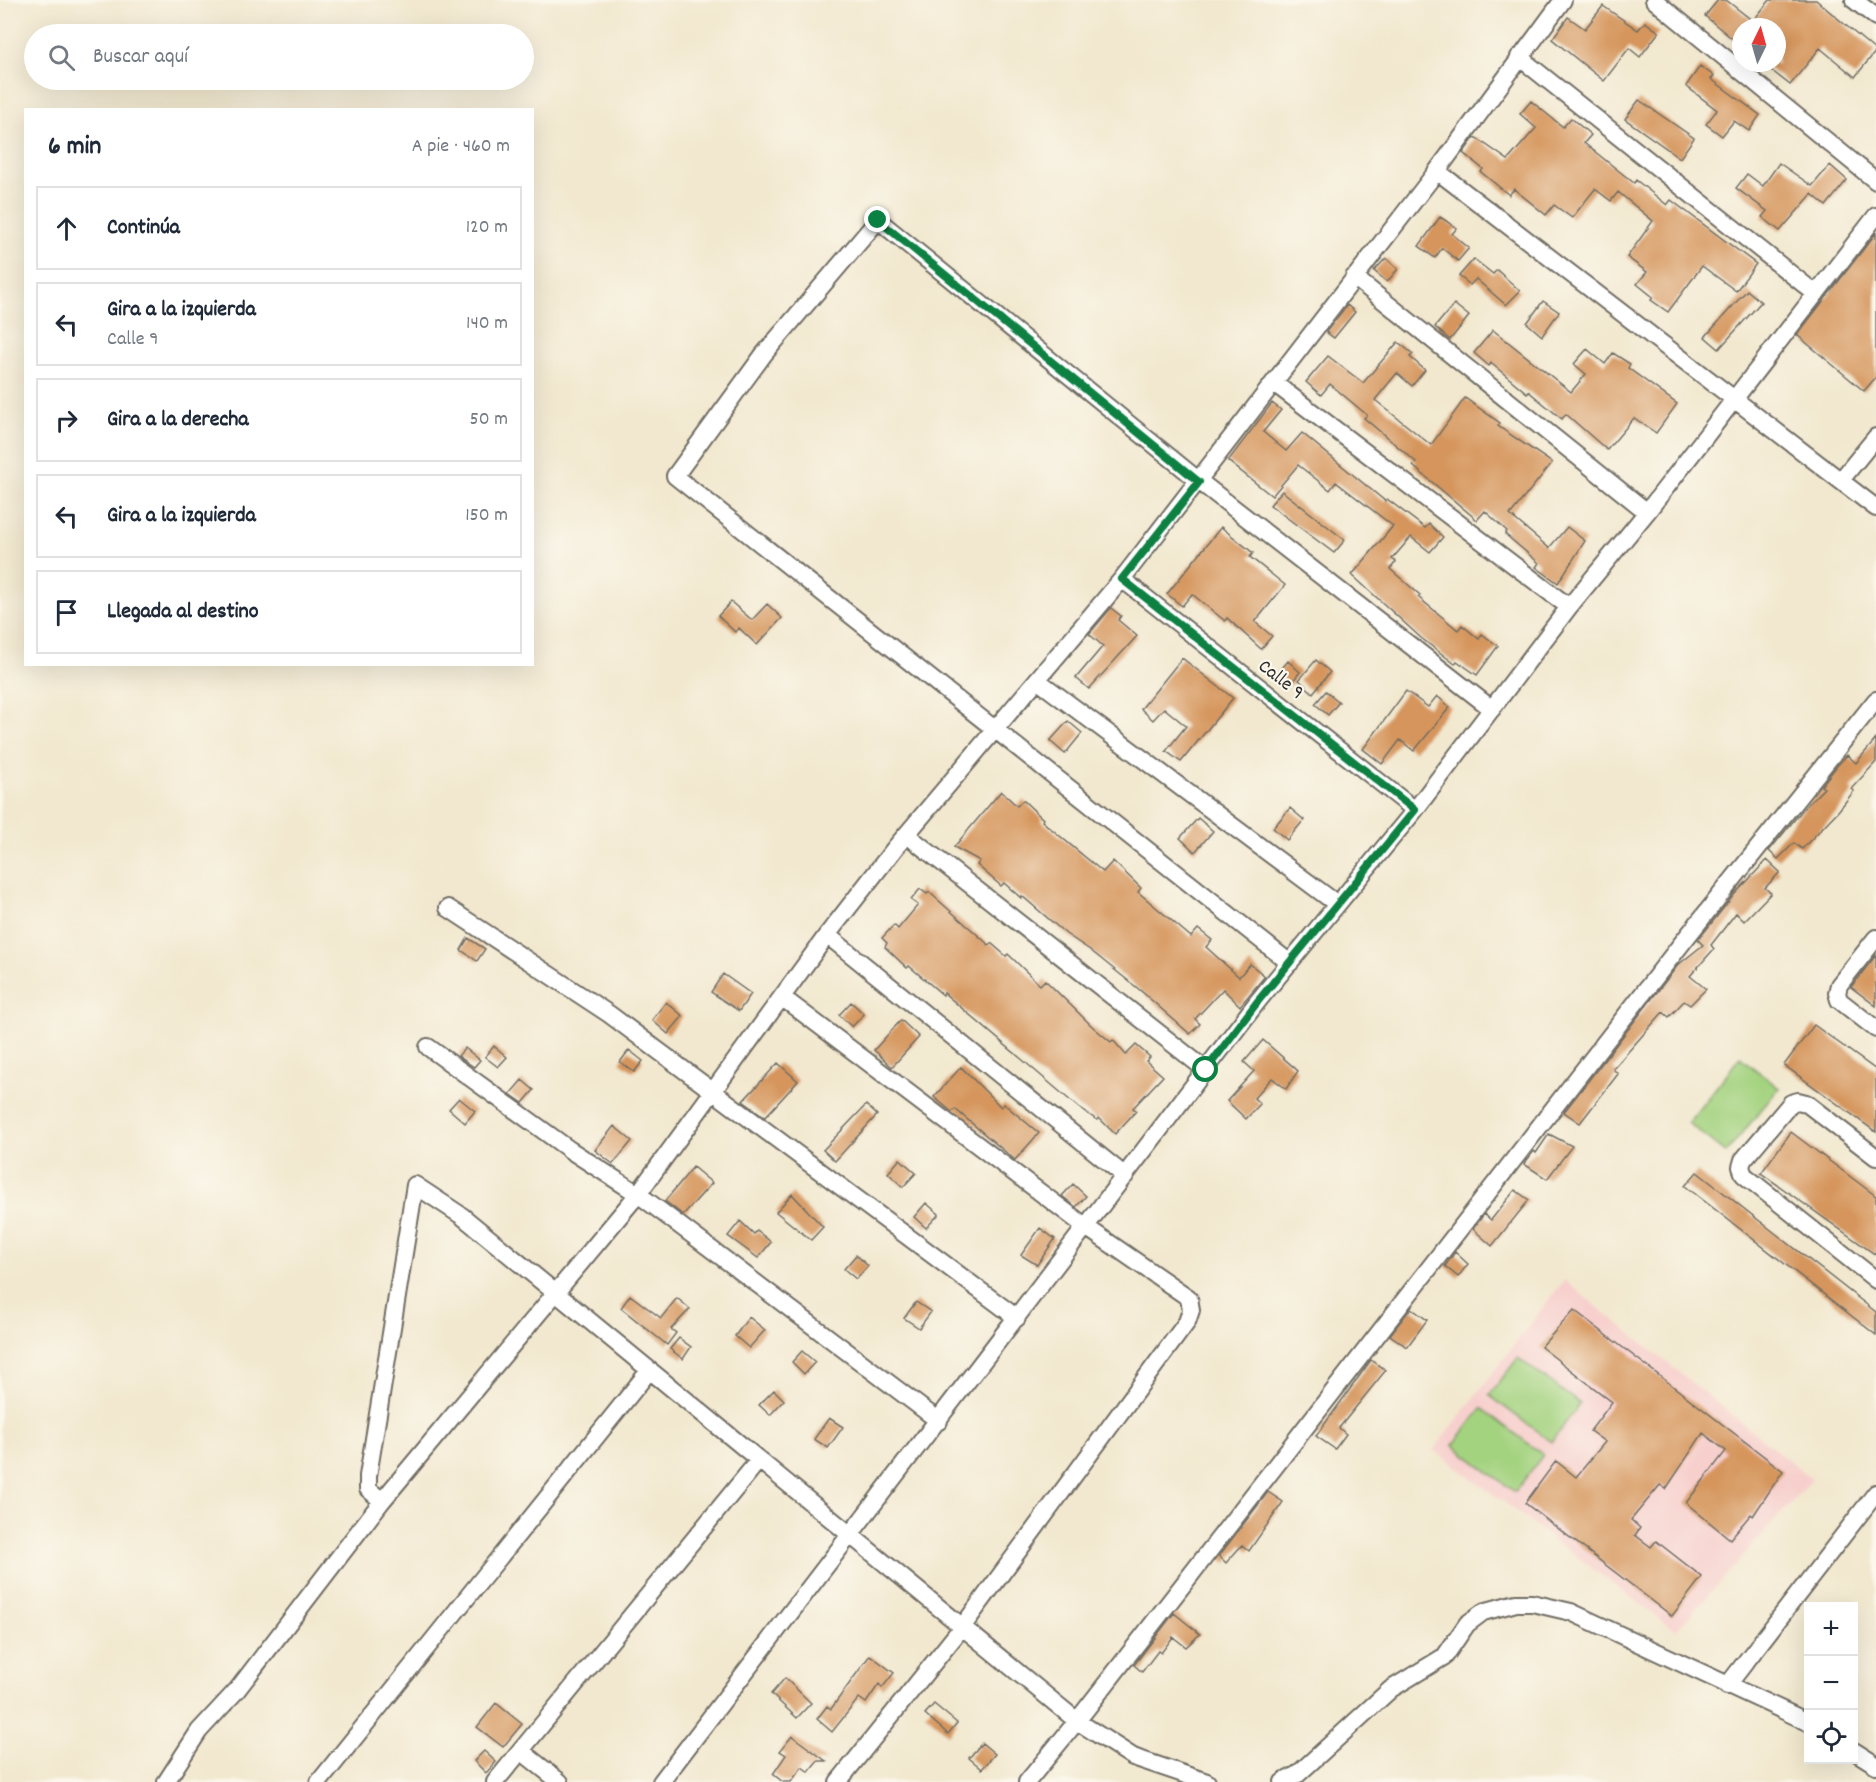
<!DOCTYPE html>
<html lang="es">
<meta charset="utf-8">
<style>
:root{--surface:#fff;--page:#f6f6f7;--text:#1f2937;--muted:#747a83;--line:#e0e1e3}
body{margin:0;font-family:Dekko,sans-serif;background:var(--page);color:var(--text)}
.controls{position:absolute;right:18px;bottom:18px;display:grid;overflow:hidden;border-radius:0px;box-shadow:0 6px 24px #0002}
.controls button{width:54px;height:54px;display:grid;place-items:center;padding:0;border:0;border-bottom:2px solid var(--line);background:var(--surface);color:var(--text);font:30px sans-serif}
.compass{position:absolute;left:1732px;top:18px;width:54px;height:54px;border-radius:50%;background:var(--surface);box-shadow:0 6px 24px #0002;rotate:5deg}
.stop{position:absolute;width:18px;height:18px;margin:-14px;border:4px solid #0b8043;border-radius:50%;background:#fff}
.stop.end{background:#0b8043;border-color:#fff;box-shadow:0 2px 6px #0008}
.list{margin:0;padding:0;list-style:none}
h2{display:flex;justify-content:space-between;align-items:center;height:78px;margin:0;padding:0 24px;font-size:26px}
h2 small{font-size:20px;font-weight:400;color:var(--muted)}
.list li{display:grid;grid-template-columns:39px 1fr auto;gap:18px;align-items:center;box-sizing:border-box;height:84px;margin:0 12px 12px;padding:0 12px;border:2px solid var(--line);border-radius:0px}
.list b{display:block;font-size:22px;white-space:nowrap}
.list p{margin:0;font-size:20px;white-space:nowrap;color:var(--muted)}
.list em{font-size:20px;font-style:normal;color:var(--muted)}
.icon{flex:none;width:33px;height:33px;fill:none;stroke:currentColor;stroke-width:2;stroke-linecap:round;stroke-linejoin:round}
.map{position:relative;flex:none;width:1876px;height:1782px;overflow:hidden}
.search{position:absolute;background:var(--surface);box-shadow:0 6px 24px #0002;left:24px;top:24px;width:510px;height:66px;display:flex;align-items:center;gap:15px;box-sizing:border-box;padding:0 21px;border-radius:33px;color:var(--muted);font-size:22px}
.panel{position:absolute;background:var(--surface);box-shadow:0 6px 24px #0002;left:24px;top:108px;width:510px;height:558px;border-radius:0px}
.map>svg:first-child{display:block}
</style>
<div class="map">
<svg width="1876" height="1782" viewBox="0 0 1876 1782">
<rect width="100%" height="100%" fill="#fbf7ec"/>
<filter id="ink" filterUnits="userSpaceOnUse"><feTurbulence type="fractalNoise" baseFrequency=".0167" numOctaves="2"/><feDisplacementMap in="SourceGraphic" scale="12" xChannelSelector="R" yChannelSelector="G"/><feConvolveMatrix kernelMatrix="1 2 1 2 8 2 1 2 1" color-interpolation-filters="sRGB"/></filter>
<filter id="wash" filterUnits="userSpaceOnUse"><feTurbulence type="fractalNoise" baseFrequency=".008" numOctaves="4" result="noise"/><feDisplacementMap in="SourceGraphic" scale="24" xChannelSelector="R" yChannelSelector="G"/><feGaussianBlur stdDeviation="1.35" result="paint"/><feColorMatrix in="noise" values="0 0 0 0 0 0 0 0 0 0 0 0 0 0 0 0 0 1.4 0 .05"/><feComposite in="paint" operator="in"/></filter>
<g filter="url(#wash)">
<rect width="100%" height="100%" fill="#f2e8cf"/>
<path fill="#f7d0cd" d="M1564,1280L1812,1479L1676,1631L1434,1450Z"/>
<path fill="#a4d380" stroke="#687f56" stroke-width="1.5" d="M1740,1057L1779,1088L1726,1153L1688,1123Z
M1518,1358L1580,1404L1551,1442L1489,1395Z
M1482,1408L1543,1455L1515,1492L1453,1445Z"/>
<g id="blocks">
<path fill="#d5955c" d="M1718,0H1726L1753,21L1770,0H1816L1876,51L1855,77L1820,48L1790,85L1762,63H1777V27H1741V46L1705,16Z
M1603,6L1638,30L1645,22L1659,32L1640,57L1629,48L1604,81L1552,39L1568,17L1585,29Z
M1700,66L1714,76L1711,79L1760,115L1749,131L1734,121L1722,136L1706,124L1717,110L1686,86Z
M1639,100L1694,138L1680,158L1625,119Z
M1531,101L1563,127L1571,118L1591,135L1584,143L1634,183L1636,180L1667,205L1671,200L1756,264L1736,291L1702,266L1668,312L1651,300L1653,297L1637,284L1647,272L1627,257L1653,221L1618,192L1611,201L1595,189L1572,218L1554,205L1546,215L1514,189L1509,195L1481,172L1483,169L1463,153L1475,137L1508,160L1536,128L1520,114Z
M1779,163L1812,186L1830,165L1847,180L1826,206L1812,194L1780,231L1762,217L1767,211L1736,188L1747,174L1763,186Z
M1440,217L1457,228L1452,234L1469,248L1458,261L1442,248L1435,258L1419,246Z
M1876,233V377L1864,391L1797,335Z
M1386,258L1398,269L1387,282L1374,271Z
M1474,259L1493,274L1497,270L1520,291L1506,305L1476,279L1470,285L1459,276Z
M1747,290L1761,302L1719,349L1705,337Z
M1543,301L1559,312L1542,336L1527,323Z
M1454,304L1469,316L1450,340L1435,327Z
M1347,305L1355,312L1334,338L1326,332Z
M1493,330L1571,392L1586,374L1574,364L1587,349L1605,364L1613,353L1630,364L1628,368L1677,404L1656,433L1634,418L1607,450L1566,414L1562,419L1528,391L1527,393L1491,363L1489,366L1474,353Z
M1398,342L1413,354L1410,357L1425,370L1412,386L1397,373L1375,400L1431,445L1465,398L1500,423L1498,426L1552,463L1510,515L1549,548L1567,527L1585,541L1558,583L1536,567L1539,563L1505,534L1507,531L1485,511L1477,520L1413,466L1416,462L1364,418L1367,415L1330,384L1321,395L1306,382L1328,356L1363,383Z
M1272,403L1281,410L1263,432L1286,451L1302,433L1385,501L1387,499L1425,528L1429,524L1443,537L1430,552L1411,537L1392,559L1396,562L1390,569L1420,595L1418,597L1458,630L1462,625L1479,639L1482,634L1498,646L1477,675L1457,661L1455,664L1421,638L1352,575L1393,526L1336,482L1330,490L1298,465L1272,496L1228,461Z
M1282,491L1345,540L1334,553L1270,505Z
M1221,527L1253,553L1250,557L1285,585L1255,622L1272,636L1261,649L1227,618L1225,621L1192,594L1182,606L1167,594Z
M731,602L752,620L767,604L782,618L757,645L739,628L735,632L718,616Z
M1111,608L1121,616L1118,620L1137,636L1089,689L1076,678L1103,646L1089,634Z
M1182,658L1233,698L1181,762L1166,751L1186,726L1164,708L1153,720L1141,709Z
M1316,660L1330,672L1313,693L1299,680Z
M1288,661L1300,672L1290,685L1277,674Z
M1326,691L1339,702L1328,715L1315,704Z
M1406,691L1428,707L1437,696L1450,707L1414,751L1400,740L1382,764L1363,749Z
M1068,721L1082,733L1065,754L1050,741Z
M1876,739V762L1851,789L1854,791L1839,810L1802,849L1794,843L1778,859L1769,851L1804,808L1824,788L1821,786L1836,767L1847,755L1856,763Z
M1001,791L1017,806L1023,800L1043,819L1042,821L1103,872L1113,861L1141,888L1138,892L1191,937L1198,929L1212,940L1206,947L1239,977L1250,964L1265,976L1240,1006L1223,989L1195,1019L1200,1024L1190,1034L1141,991L1090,950L1066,934L1022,896L1021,898L1004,883L1001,886L977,865L980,861L954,847Z
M1290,808L1304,820L1287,840L1273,828Z
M1198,818L1213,831L1195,852L1180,838Z
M1767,860L1780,872L1765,888L1771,893L1744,921L1736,913L1711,945L1714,949L1690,976L1706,989L1690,1005L1684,1001L1669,1017L1663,1012L1613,1069L1618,1074L1580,1123L1564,1112L1678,965L1703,945L1698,940L1734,895Z
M920,889L927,894L929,892L989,945L991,943L1006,956L1008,954L1040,985L1045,980L1093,1027L1111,1042L1113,1040L1126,1055L1136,1045L1150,1057L1146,1061L1163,1076L1133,1108L1136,1111L1115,1134L1099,1118L1097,1120L1079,1108L944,993L943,995L909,966L907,968L885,947L887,943L882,938L894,925L898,929L918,905L911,900Z
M468,938L485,949L477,961L461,950Z
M1876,955V1006L1851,987Z
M723,974L751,994L739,1011L711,992Z
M666,1002L683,1016L668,1034L652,1020Z
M851,1002L864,1014L852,1027L839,1015Z
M901,1020L919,1037L892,1067L874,1050Z
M1814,1025L1876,1070V1132L1784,1065Z
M1263,1040L1298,1071L1286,1089L1272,1078L1254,1098L1260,1104L1246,1119L1227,1101L1254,1071L1244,1062Z
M494,1046L507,1057L498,1067L485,1057Z
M465,1048L480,1060L474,1067L458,1056Z
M629,1050L643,1061L634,1072L620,1062Z
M778,1063L798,1081L765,1117L743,1101Z
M961,1067L1001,1107L1004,1104L1039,1133L1015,1160L955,1109L952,1112L934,1097Z
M522,1080L534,1090L523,1103L510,1094Z
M459,1098L475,1111L465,1123L449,1109Z
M866,1105L877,1115L835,1161L823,1150Z
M614,1126L632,1141L613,1164L595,1150Z
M1791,1132L1876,1196V1255L1761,1173Z
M1549,1134L1572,1146L1547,1179L1524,1164L1534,1151L1536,1153Z
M900,1159L916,1173L903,1187L888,1173Z
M693,1167L712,1183L683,1215L665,1201Z
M1697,1172L1876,1312V1335L1685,1186Z
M1073,1184L1086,1196L1076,1207L1062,1196Z
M1515,1190L1529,1200L1492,1246L1473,1229L1484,1214L1491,1220Z
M792,1194L823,1227L811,1240L776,1212Z
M926,1203L939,1214L926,1228L914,1217Z
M740,1221L754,1234L757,1231L771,1242L758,1258L728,1236Z
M1040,1228L1055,1239L1037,1265L1021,1255Z
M1455,1252L1468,1264L1458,1277L1445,1266Z
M856,1255L868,1266L856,1279L844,1269Z
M630,1295L661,1318L677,1298L690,1309L671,1329L676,1333L667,1345L621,1308Z
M916,1302L931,1312L919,1328L904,1318Z
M1411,1308L1427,1320L1407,1347L1390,1335Z
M1574,1310L1783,1471L1753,1516L1751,1514L1730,1539L1686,1503L1726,1451L1703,1433L1666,1489L1660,1485L1631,1520L1640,1528L1635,1535L1651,1547L1656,1541L1702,1577L1672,1616L1525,1503L1556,1461L1576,1477L1605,1442L1590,1431L1612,1402L1541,1347Z
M749,1317L765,1330L749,1348L735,1336Z
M679,1338L691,1347L683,1359L670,1349Z
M802,1351L815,1362L804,1374L792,1362Z
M1371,1360L1386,1370L1339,1428L1346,1434L1335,1449L1316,1436Z
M774,1390L784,1400L770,1415L759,1405Z
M829,1418L843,1427L828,1448L814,1439Z
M1268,1492L1283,1502L1249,1551L1242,1545L1226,1563L1219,1556Z
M1174,1613L1200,1634L1186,1647L1173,1637L1161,1653L1158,1651L1142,1672L1134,1665Z
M870,1655L894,1673L882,1688L879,1684L866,1703L859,1698L832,1732L817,1719L827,1706L831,1709Z
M785,1678L811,1703L797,1718L771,1694Z
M496,1703L522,1724L503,1747L477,1727Z
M934,1704L957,1723L948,1734L925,1714Z
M792,1736L826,1761H818L809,1772L802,1767L791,1782H783L773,1774L786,1755L780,1751Z
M982,1743L995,1754L982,1769L969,1758Z
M484,1751L496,1762L486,1773L474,1761Z"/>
</g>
</g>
<g filter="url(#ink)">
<use href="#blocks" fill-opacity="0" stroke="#716d64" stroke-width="1.5"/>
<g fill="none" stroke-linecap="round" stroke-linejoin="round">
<defs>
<path id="street" d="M1654,0L1876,181
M1854,0L1876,17
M1519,57L1816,294
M1437,171L1876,508
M1354,277L1647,512
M1274,383L1569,607
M1841,480L1876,437
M1122,579L1415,810
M1037,680L1337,904
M907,835L1206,1070
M448,908L609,1014L1017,1318
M827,935L1125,1176
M1876,938L1839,985L1837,993L1839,1000L1876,1029
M1290,963L675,476L764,354L878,220L1199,481L1492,709
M783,998L1086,1227L1189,1298L1191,1310L1187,1322L963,1626L838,1782
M428,1047L570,1150L638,1194L939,1421
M1876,1157L1806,1103L1798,1101L1791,1103L1743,1160L1741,1167L1744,1175L1876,1280
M382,1501L368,1489V1476L415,1185L462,1216L1077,1721L1133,1757L1207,1782
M1727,1686L1876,1493
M521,1751L560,1782
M1854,1751L1876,1765
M166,1782L199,1731L237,1690L382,1501L638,1194L827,935L895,848L1122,579L1437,171L1563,0
M319,1782L649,1371
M495,1782L759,1460
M661,1782L1258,1001L1415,810L1569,607L1647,512L1876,216
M1027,1782L1077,1721L1686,938L1876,700
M1283,1782L1298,1774L1391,1689L1445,1656L1467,1624L1483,1612L1516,1603H1532L1571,1612L1808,1722"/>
</defs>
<use href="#street" stroke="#716d64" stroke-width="20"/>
<use href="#street" stroke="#fff" stroke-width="16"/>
</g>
</g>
<g fill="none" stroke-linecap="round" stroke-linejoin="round" filter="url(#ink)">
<path stroke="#0b8043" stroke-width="8" d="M878,220L1199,482L1122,579L1415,810L1258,1001L1206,1070"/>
</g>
<g text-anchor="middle" stroke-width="4.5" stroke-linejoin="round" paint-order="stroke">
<g font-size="20" fill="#2b2b2b" stroke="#fbf7ec">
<text transform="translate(1282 678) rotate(38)" y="7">Calle 9</text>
</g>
</g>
</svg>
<div class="controls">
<button>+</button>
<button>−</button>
<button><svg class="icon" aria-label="locate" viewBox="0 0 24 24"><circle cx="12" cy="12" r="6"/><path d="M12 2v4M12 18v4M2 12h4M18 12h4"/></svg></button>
</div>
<svg class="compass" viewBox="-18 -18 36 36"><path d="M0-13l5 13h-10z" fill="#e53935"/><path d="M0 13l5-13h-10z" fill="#747a83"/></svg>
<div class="stop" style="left:1206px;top:1070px"></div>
<div class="stop end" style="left:878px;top:220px"></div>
<div class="search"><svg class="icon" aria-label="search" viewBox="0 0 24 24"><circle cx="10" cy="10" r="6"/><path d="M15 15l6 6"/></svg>Buscar aquí</div>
<section class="panel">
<h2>6 min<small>A pie · 460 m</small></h2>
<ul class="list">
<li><svg class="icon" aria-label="ahead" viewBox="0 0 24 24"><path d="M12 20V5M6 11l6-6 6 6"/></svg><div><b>Continúa</b></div><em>120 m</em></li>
<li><svg class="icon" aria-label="left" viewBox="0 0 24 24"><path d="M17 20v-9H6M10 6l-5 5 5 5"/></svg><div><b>Gira a la izquierda</b><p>Calle 9</p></div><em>140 m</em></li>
<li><svg class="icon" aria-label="right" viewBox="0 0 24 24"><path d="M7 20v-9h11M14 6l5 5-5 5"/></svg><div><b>Gira a la derecha</b></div><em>50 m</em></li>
<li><svg class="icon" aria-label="left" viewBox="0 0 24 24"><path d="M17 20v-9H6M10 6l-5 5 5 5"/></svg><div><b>Gira a la izquierda</b></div><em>150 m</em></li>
<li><svg class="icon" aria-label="arrive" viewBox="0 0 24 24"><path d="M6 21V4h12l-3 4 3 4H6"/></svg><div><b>Llegada al destino</b></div></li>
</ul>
</section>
</div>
